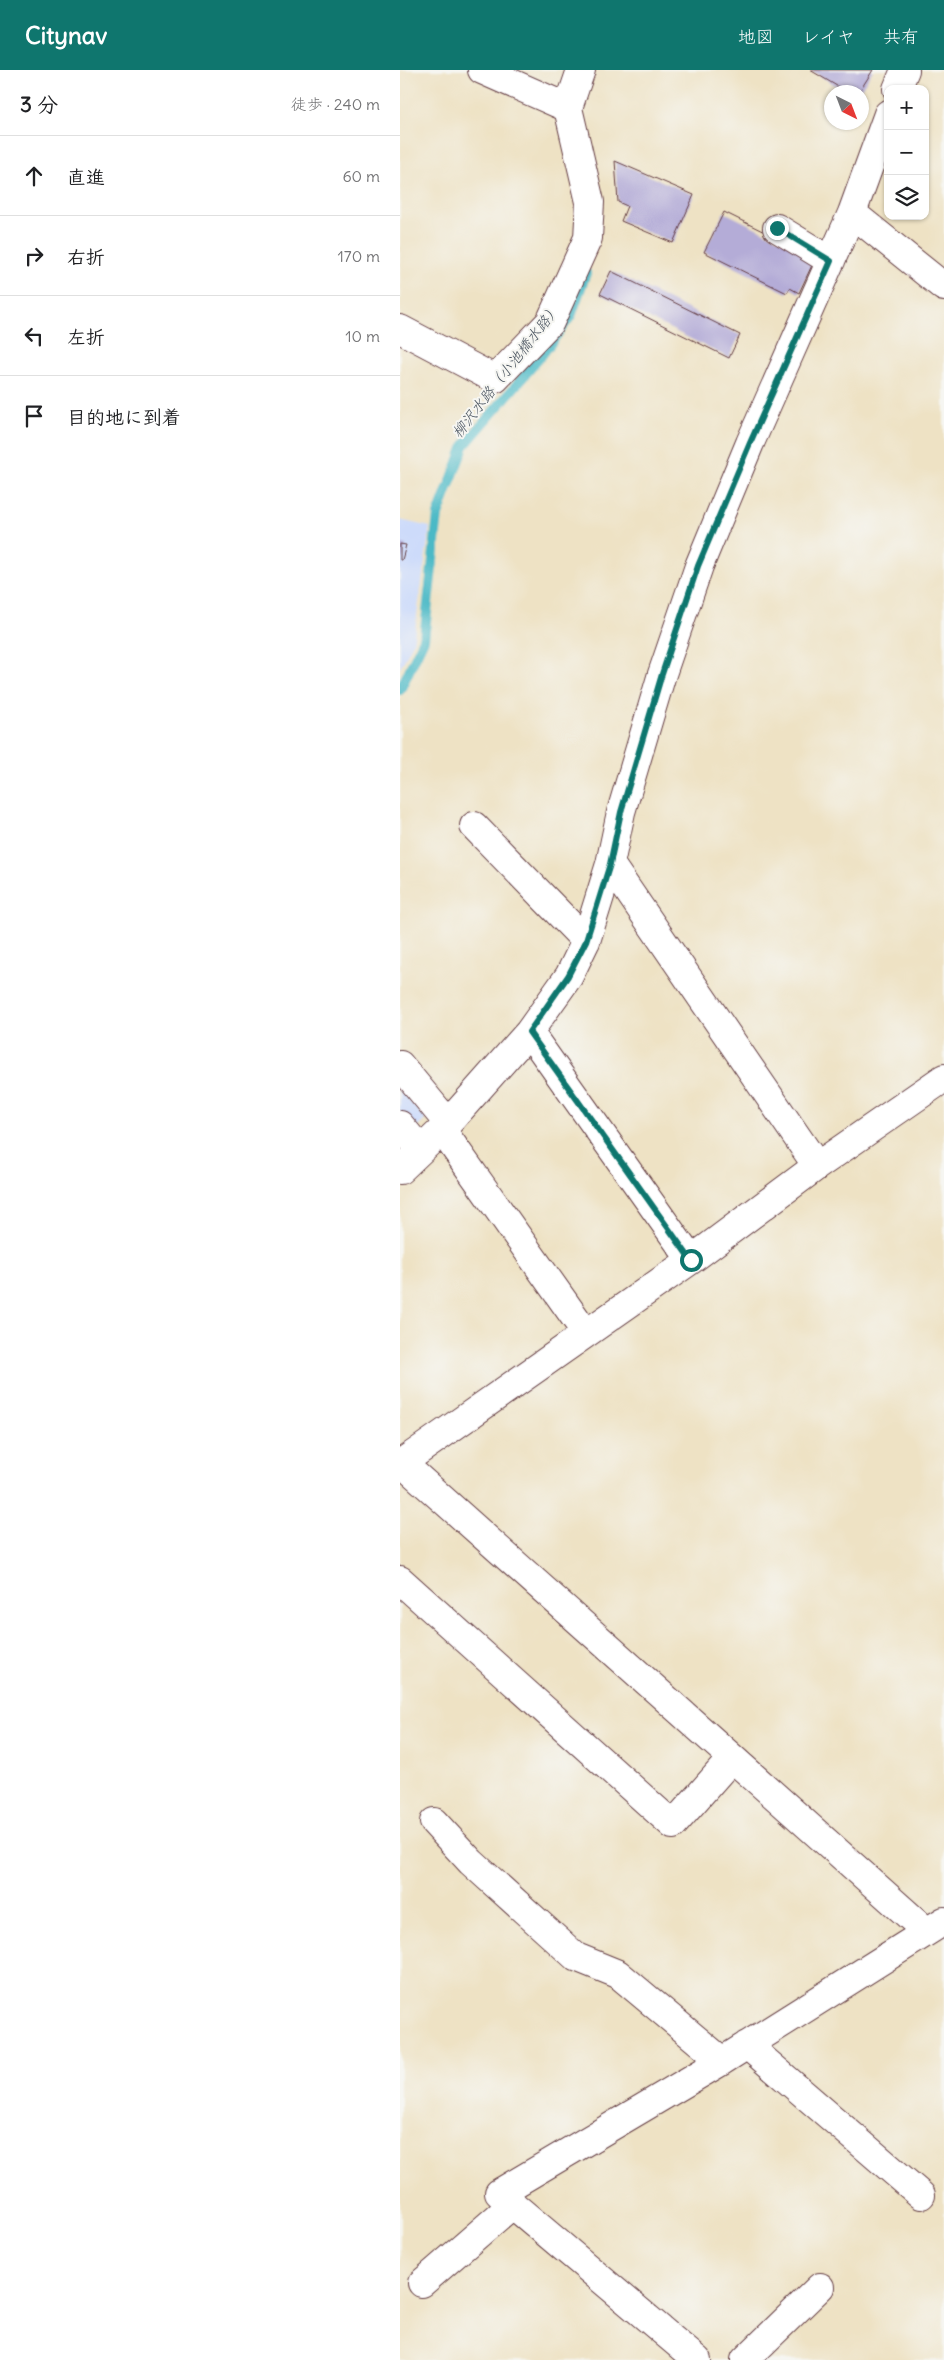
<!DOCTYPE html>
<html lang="ja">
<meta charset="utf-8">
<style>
:root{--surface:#fff;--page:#f6f6f6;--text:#202124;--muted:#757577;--line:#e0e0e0;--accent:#0f766e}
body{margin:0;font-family:Delius,"Klee One",sans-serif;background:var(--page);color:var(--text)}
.controls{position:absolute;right:15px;top:15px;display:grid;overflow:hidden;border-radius:10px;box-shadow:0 1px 4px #0004}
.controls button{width:45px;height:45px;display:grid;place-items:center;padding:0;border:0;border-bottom:1px solid var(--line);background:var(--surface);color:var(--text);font:25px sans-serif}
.compass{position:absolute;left:424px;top:15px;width:45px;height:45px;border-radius:50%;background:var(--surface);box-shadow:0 1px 4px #0004;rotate:138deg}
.stop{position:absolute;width:15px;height:15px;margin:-11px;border:4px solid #0f766e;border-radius:50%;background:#fff}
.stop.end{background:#0f766e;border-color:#fff;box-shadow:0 1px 5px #0008}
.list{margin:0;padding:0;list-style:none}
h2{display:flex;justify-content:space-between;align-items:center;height:65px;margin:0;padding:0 20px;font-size:21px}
h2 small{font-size:16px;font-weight:400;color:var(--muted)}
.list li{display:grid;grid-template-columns:32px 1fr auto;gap:15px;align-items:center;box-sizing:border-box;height:80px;padding:0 20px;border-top:1px solid var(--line)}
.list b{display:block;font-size:19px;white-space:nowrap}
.list em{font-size:16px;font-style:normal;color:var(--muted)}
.icon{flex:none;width:28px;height:28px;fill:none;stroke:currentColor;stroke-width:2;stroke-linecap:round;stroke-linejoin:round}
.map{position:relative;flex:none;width:544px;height:2290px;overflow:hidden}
header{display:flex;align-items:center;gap:30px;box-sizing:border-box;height:70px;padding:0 25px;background:var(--accent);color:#fff}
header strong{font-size:24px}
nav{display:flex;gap:28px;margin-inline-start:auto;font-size:18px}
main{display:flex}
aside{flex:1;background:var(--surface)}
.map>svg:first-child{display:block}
</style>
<header>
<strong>Citynav</strong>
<nav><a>地図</a><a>レイヤ</a><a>共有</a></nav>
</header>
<main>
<aside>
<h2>3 分<small>徒歩 · 240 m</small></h2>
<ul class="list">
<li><svg class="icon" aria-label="ahead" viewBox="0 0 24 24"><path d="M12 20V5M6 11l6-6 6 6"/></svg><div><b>直進</b></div><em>60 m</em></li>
<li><svg class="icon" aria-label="right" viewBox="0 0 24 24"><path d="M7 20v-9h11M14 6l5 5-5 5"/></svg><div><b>右折</b></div><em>170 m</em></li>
<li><svg class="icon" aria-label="left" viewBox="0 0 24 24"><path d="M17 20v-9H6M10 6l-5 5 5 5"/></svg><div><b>左折</b></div><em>10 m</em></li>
<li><svg class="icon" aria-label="arrive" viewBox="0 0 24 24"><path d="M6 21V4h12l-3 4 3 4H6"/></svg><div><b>目的地に到着</b></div></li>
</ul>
</aside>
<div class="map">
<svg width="544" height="2290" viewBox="0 0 544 2290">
<rect width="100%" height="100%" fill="#f6f6f2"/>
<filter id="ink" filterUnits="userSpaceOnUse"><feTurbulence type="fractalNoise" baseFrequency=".02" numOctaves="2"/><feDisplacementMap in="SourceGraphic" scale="10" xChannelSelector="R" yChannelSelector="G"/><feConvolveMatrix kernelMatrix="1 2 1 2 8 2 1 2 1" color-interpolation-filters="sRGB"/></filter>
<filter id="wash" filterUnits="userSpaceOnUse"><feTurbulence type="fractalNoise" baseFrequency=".0096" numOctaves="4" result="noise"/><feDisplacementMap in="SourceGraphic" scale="20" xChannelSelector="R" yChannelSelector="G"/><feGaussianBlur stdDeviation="1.12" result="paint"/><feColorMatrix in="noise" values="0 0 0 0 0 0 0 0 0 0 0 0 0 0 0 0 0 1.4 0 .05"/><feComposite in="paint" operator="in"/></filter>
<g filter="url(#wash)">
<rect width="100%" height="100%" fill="#eee2c4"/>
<path fill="#cddbfa" d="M0,450L30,457L13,573L0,599Z
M0,1020L26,1049L0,1075Z"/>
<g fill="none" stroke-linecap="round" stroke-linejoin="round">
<path stroke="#4cb9c6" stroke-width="10" d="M0,620L24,569L38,445L64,376L141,286L171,246L186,203"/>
</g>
<g id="blocks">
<path fill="#b4acd7" d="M410,0H473L459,22H447Z
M215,91L294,125L273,173L221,151L227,136L218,132Z
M324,142L407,183L413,193L399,223L390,218L387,223L304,182Z
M211,201L340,265L329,288L200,224Z
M0,474L6,475L2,490H0Z"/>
</g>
</g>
<g filter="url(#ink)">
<use href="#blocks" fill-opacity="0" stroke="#633c42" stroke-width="1"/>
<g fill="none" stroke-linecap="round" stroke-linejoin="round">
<defs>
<path id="minor" d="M82,0L168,38
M497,19L505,0
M452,143L544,217
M377,158L431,191
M0,259L95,309L150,252L188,168L190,132L168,38L181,0
M74,756L186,871
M210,794L417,1096
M129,962L291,1190
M0,995L48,1053
M0,1055L20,1079
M42,1060L186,1263
M0,1100L42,1060L129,962L169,906L186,871L210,794L221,742L262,604L299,496L350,373L452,143L488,44
M2,1393L526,1861
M0,1394L291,1190L417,1096L544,1008
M0,1510L273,1755L332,1688
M34,1752L71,1792L176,1887L218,1904L322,1991
M347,1975L521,2125
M22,2213L113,2134
M297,2290L99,2123L322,1991L544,1851
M345,2290L420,2217"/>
</defs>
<use href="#minor" stroke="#633c42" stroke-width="30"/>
<use href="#minor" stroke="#fff" stroke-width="28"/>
</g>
</g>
<g fill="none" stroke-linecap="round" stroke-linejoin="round" filter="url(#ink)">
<path stroke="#0f766e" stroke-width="6" d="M291,1190L129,962L168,906L186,871L210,794L221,742L262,604L298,496L350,373L431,191L377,158"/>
</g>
<g text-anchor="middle" stroke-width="4" stroke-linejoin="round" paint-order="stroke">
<g font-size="15" font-style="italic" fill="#4b5561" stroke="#f6f6f2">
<text transform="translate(106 301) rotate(-52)" y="5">柳沢水路（小池橋水路）</text>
</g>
</g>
</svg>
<div class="controls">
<button>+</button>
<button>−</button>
<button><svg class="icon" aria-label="layers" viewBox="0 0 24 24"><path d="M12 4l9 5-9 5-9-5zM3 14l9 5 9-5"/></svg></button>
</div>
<svg class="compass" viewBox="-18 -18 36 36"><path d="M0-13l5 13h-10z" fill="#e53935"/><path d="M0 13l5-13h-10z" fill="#757577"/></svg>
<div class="stop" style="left:291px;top:1190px"></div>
<div class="stop end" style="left:377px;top:158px"></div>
</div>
</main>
